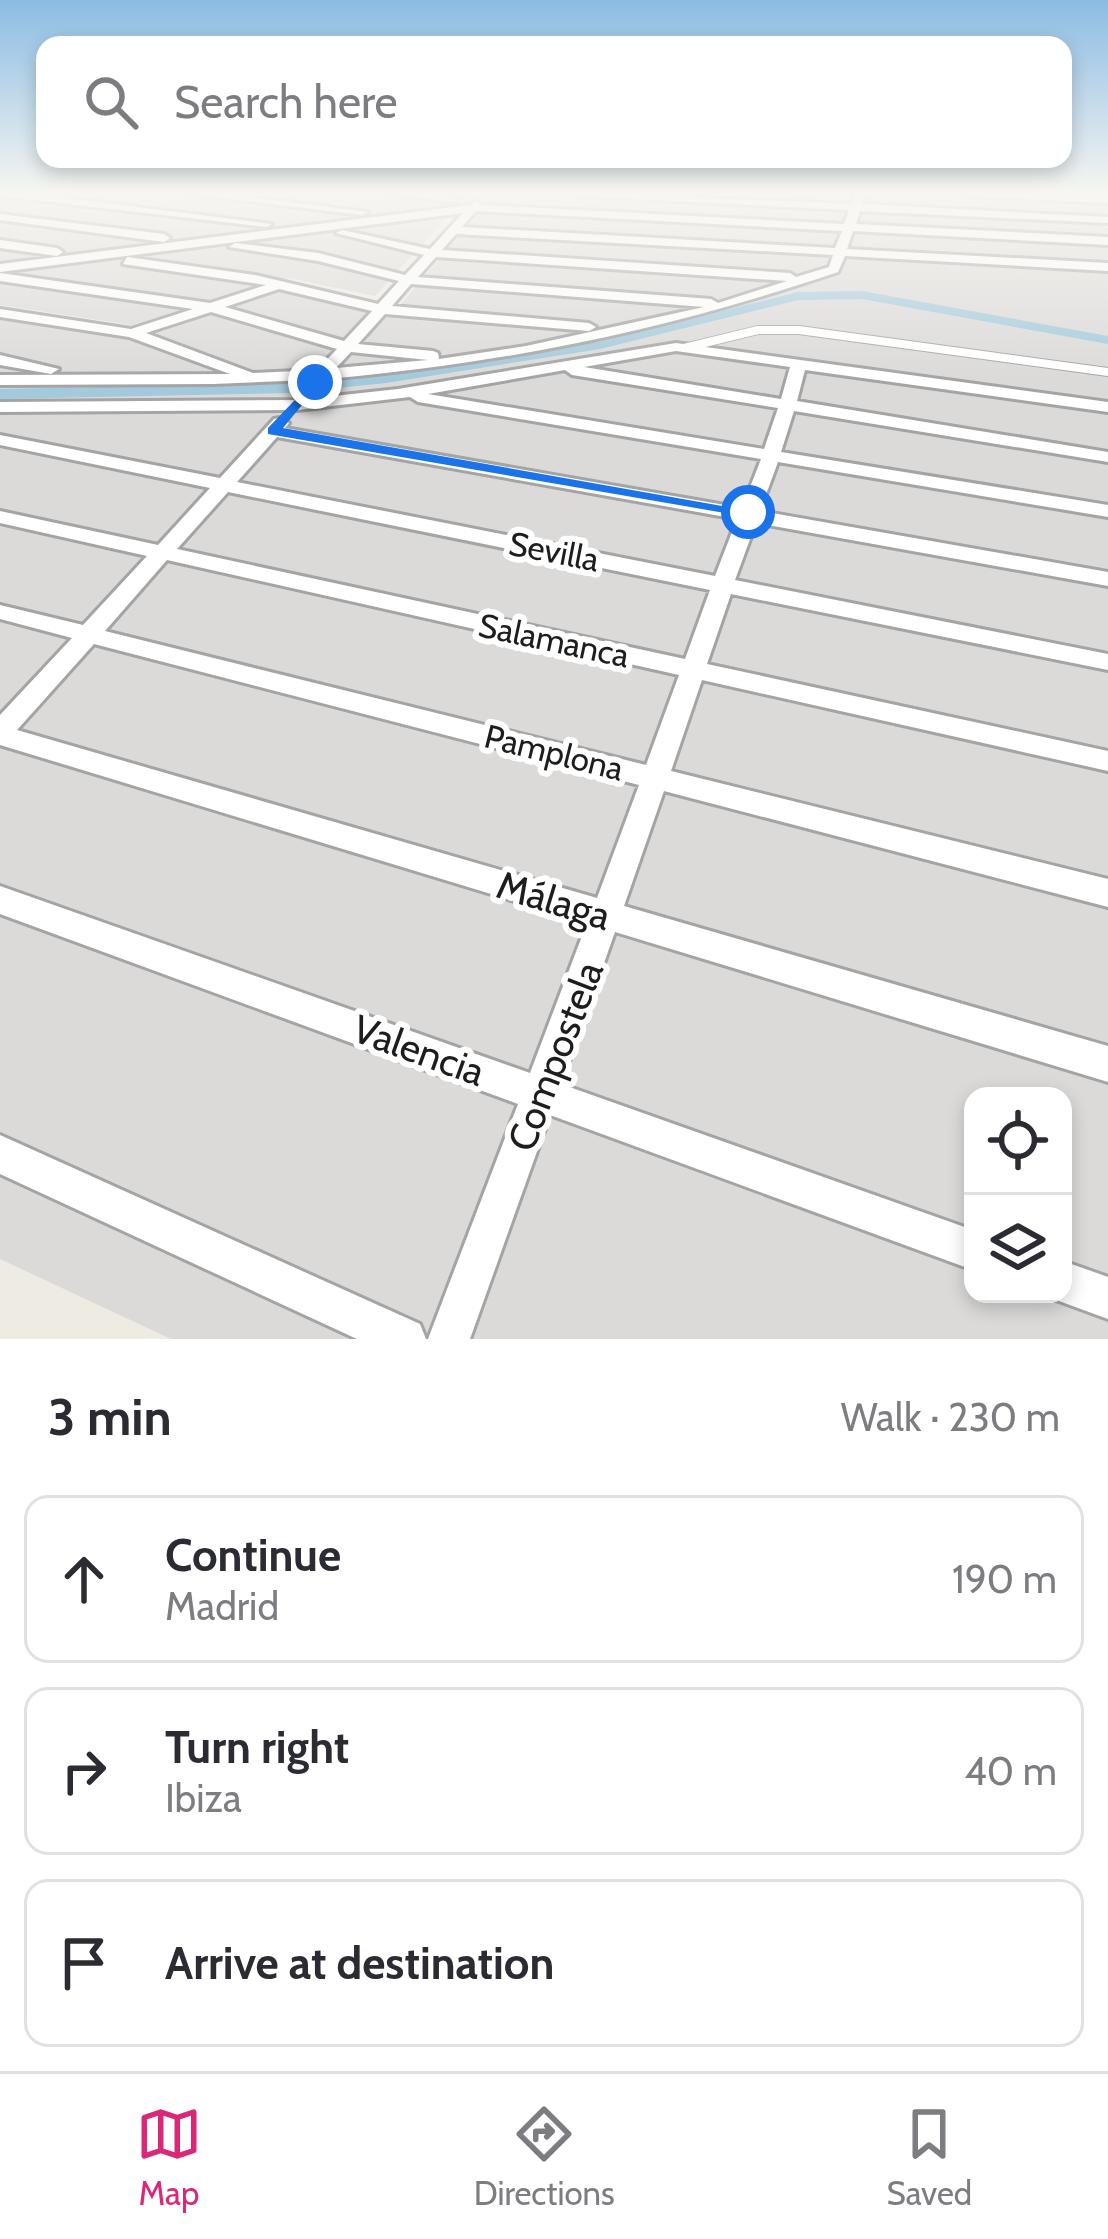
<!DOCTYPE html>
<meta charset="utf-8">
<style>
:root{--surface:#fff;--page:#f7f7f7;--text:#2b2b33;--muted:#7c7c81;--line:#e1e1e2;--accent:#db2777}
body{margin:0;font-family:Cabin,sans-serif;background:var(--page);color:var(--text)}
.controls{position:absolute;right:36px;bottom:36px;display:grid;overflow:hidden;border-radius:24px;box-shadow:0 6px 18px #0003}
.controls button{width:108px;height:108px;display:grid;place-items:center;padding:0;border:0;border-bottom:3px solid var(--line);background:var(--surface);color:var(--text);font:60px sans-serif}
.stop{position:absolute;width:36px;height:36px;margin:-27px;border:9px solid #1a73e8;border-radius:50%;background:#fff}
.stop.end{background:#1a73e8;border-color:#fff;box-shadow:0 3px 12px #0008}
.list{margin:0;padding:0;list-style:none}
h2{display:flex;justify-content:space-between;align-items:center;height:156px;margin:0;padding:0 48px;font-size:51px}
h2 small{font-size:39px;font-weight:400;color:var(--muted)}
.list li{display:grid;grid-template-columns:78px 1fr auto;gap:36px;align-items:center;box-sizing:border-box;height:168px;margin:0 24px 24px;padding:0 24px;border:3px solid var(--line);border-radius:24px}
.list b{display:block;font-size:45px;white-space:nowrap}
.list p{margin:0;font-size:39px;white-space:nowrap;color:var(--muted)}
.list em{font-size:39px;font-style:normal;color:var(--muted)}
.icon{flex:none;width:66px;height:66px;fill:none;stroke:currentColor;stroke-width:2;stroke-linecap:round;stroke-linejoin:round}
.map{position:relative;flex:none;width:1108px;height:1339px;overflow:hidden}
.search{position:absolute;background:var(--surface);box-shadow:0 6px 18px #0003;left:36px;right:36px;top:36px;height:132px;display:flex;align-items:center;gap:30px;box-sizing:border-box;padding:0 42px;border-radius:24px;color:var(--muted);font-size:45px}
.sheet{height:732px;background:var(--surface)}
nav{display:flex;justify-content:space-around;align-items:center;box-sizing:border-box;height:168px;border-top:3px solid var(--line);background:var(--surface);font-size:33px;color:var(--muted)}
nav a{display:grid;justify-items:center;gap:6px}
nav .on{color:var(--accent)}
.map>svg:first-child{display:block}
</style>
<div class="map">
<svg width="1108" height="1339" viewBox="0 0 1108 1339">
<rect width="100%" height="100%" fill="#eeebe2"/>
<path fill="#dbdad9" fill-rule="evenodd" d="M0,193H469L375,296L289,278L132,325L0,305Z
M496,193H1108V1339H171L0,1259V319L135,340L278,290L389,318ZM973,1096H1063V1294H973Z"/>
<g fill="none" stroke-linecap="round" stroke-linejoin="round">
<path fill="#a2c9dc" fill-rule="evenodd" d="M862,291L1108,336V344L862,299L798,300L600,349L386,383L289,393L0,399V389L289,383L386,373L600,341L798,292Z"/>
<defs>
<path id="lane" d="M684,348L758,330H799L1108,372"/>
<path id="street" d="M0,193H26L272,224L266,227L0,196Z
M183,193H215L368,212L362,215Z
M385,193H422L459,199L454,202Z
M577,193L852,204L856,193H866L862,204L1108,217V223L860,211L856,224L1108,237V245L853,231L847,249L1108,263V271L845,256L838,272C663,331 511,362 327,379L315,387L309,385V380L213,384L0,385V375L230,374L129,337L0,317V309L131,329L193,309L0,281V273L210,303L266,285L123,264L127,257L255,275L378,304L399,281L318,261L229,247L235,243L318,253L405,275L424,255L336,233L342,230L430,249L463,213L0,272V264L470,205L477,201L482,205L844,224L849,210L582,196ZM476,211L842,231L835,248L462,227ZM456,234L833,255L829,267L796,277L790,273L442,250ZM436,257L787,281L718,303L711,299L418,277ZM411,284L704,307L526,346L439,359L438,353L433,351L358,344L385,314L589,331L596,327L589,323L392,306ZM279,289L372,311L344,341L225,307ZM211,312L337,349L317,370L253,373L146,333ZM351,352L428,360L336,368Z
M964,193L1108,197V203L969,196Z
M0,214L164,234L170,238L164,242L0,220Z
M0,240L57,248L63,252L57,256L0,248Z
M676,343L1108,402V412L805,370L797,401L1108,452V462L794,411L781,452L1108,505V517L778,462L760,511L1108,572V586L756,523L735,580L1108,654V670L731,594L707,664L1108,751V771L702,680L671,771L1108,879V907L664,791L624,906L1108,1046V1082L615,932L561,1084L973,1230V1270L550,1115L470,1339H428L518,1104L0,914V886L530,1073L587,923L0,745V715L72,638L0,619V605L83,625L147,556L0,523V511L158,545L210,488L0,445V435L220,478L274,419L280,418L289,423L285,428L742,508L761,459L418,402L410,397L297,410L0,412V402L297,400L398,389ZM676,351L790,367L781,399L584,367ZM565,370L572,375L778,408L764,449L428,394ZM277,437L737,519L715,576L237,482ZM228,492L710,590L685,659L177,549ZM167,560L679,675L646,765L105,631ZM94,644L639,785L597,898L17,730Z
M0,355L59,369L51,374L0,365Z
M0,1135L420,1324L426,1339H357L0,1174Z
M1063,1261L1108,1277V1319L1048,1297L1063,1294Z"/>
</defs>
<use href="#lane" stroke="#a4a4a4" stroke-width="10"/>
<use href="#street" stroke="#a4a4a4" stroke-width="6"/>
<use href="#lane" stroke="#fff" stroke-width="8"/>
<use href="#street" fill="#fff" fill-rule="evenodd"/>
</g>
<linearGradient id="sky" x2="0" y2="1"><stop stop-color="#8cbce3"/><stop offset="0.51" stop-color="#f7f6f2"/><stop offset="1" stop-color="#f7f6f2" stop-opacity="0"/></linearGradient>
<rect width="1108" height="380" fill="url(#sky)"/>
<path fill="#1a73e8" d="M315,379L321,382L283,428L756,512L748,517L268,434V428Z"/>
<g text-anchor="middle" stroke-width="12" stroke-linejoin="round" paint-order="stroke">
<g font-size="33" fill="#1d1d1d" stroke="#fff">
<text transform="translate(554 551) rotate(11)" y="12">Sevilla</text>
<text transform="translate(554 640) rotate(12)" y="12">Salamanca</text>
<text transform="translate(554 752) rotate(14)" y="12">Pamplona</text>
</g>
<g font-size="39" fill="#1d1d1d" stroke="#fff">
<text transform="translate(554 900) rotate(17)" y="14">Málaga</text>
<text transform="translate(419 1050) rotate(20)" y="14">Valencia</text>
<text transform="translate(555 1056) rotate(-69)" y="14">Compostela</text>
</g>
</g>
</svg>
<div class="controls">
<button><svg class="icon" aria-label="locate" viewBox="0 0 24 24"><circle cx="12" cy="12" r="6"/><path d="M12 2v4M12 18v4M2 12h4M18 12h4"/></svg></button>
<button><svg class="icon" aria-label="layers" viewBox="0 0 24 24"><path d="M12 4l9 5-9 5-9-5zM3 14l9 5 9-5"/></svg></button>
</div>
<div class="stop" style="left:748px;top:512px"></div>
<div class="stop end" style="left:315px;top:382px"></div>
<div class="search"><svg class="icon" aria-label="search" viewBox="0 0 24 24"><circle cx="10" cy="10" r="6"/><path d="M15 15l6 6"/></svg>Search here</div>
</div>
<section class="sheet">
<h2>3 min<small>Walk · 230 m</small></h2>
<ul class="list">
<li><svg class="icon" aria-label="ahead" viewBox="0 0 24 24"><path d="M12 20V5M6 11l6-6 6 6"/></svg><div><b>Continue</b><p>Madrid</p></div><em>190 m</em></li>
<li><svg class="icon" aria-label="right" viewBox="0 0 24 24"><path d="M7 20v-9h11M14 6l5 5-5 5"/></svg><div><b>Turn right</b><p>Ibiza</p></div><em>40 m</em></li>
<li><svg class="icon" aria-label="arrive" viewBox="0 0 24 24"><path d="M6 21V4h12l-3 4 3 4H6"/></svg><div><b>Arrive at destination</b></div></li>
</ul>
</section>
<nav>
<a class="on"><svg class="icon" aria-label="map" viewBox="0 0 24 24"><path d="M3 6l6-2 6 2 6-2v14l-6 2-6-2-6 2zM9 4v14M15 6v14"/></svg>Map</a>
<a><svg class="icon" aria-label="directions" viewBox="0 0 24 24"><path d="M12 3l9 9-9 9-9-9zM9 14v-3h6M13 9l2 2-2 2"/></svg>Directions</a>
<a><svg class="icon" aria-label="saved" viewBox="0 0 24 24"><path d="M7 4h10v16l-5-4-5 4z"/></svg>Saved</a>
</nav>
